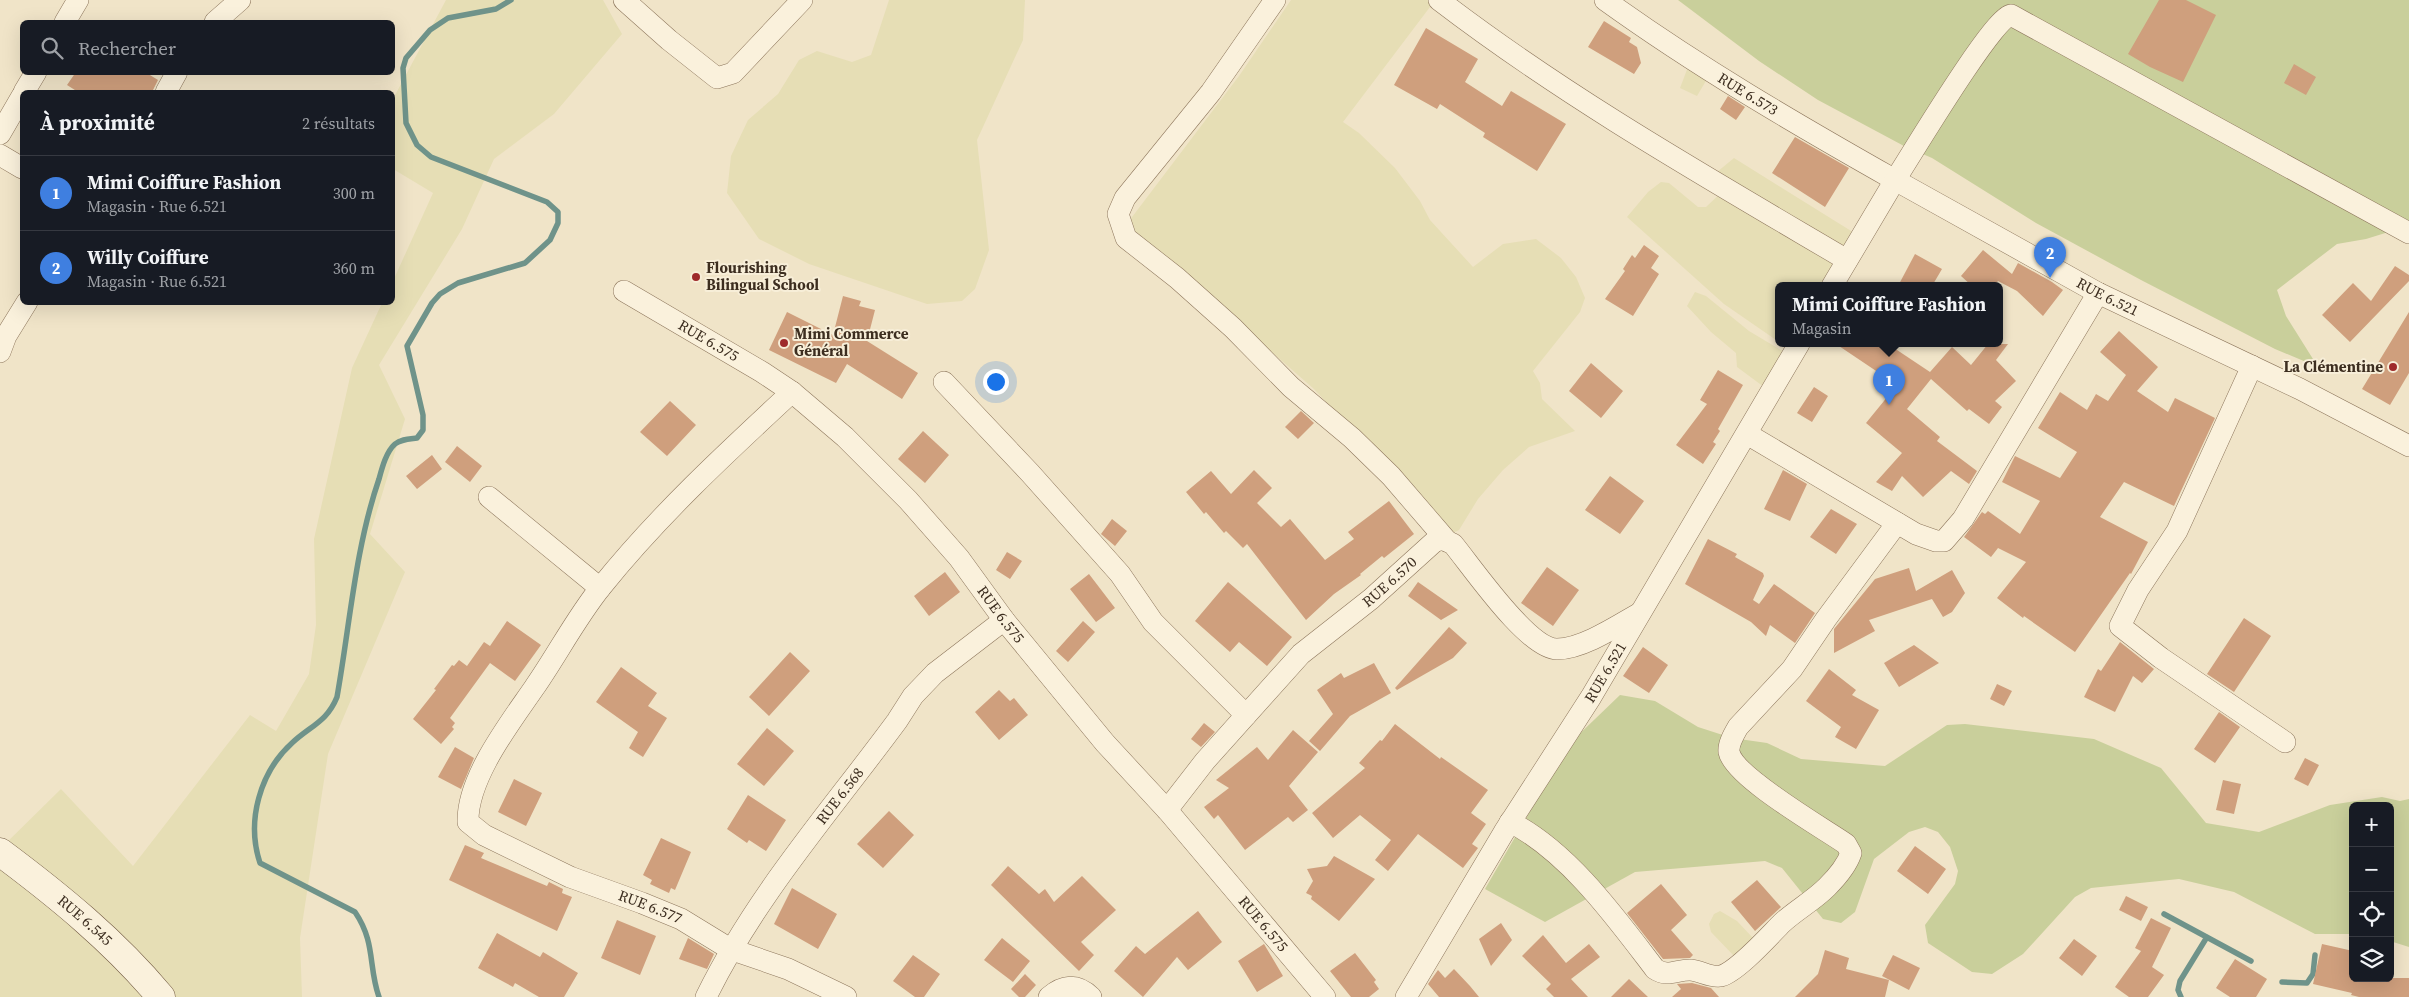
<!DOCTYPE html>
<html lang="fr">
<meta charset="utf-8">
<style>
:root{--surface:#171b24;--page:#242831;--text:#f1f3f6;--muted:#9ea1a6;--line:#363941;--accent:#cc999b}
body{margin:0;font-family:"Source Serif 4",serif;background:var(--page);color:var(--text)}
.controls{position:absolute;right:15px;bottom:15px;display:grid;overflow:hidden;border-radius:8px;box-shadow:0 5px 20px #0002}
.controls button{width:45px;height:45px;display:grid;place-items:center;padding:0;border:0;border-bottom:1px solid var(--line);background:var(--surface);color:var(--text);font:25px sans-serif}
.you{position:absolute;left:995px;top:381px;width:18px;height:18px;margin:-12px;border:4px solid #fff;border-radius:50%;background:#1a73e8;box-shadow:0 0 0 8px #1a73e833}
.badge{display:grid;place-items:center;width:32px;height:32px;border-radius:50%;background:var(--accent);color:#fff;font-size:16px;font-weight:700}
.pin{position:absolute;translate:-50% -41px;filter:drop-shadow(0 1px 2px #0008)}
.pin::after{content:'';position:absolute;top:26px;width:18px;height:15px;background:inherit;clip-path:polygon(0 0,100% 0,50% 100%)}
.popup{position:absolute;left:1775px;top:282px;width:228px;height:65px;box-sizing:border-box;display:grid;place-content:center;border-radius:8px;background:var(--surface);filter:drop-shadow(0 1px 4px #0005);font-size:16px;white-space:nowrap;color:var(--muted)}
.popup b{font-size:19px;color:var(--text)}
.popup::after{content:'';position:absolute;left:50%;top:100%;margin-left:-10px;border:10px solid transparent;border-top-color:var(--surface)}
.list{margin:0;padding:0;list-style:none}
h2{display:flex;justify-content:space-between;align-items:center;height:65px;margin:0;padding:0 20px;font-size:21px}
h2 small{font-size:16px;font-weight:400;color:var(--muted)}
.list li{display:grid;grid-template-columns:32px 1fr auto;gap:15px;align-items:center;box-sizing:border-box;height:75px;padding:0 20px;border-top:1px solid var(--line)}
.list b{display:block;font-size:19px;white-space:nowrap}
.list p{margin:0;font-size:16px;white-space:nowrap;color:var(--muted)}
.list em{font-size:16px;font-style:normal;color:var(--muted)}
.icon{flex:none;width:28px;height:28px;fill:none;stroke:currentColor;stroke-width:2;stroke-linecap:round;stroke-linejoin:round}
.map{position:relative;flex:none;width:2409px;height:997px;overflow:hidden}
.search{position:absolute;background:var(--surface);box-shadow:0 5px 20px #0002;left:20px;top:20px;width:375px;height:55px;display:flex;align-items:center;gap:12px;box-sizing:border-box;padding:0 18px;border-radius:8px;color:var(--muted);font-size:19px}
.panel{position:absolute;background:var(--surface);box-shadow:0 5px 20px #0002;left:20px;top:90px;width:375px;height:215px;border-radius:8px}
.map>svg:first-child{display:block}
</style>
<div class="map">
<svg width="2409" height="997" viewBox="0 0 2409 997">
<rect width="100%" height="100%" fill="#f0e4c8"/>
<path fill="#e6deb5" d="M446,0H603L622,34L554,114L494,159L462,229L379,365L405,419L370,534L405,572L328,754L300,938L302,997H0V849L61,789L133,866L250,715L276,731L309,674L316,625L314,539L352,368L382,303L392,302L393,281L433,193L393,169V99Z
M889,0H1025L1023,40L977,140L989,250L975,289L962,301L927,304L809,264L759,239L727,193L731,156L748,120L778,94L799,60L817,51L852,62L871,55Z
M1291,0H1429L1433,3L1343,122L1359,133L1395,168L1420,201L1430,220L1473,267L1503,244L1536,239L1561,258L1576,277L1585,298L1580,312L1533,371L1540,383L1542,399L1575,431L1529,447L1503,470L1478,499L1459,530L1449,535L1314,389L1126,225L1239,76Z
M1660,29L1713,69L1697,96L1680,88L1688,67L1652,45Z
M1734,158L1856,234L1825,286H1779V342L1724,304L1627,217L1648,192L1661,182L1669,183L1698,207H1706L1726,188L1717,172Z
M1695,292L1706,296L1749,331L1786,353L1764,387L1737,367L1736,353L1711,332L1687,306Z
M1720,911L1737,921L1753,938L1734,956L1711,932L1709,924L1714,914Z"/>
<path fill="#c9cf9b" d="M1678,0H2409V230H2395L2366,239L2337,244L2277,290L2286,316L2318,367L2275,349L2141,280L2036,223L1932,158L1904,146L1818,100L1759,61Z
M1620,695L1655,701L1698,727L1732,738L1767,743L1801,759L1885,766L1947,725L1965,724L2094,739L2161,768L2206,823L2259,832L2330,805L2382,797L2400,801L2409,799V947L2390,941V806H2353V934H2315L2234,892L2179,879L2091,888L2075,897L2023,954L1992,974L1972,972L1928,943L1925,925L1955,884L1958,871L1950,847L1938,832L1925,827L1909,832L1874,859L1855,912L1841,923L1823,919L1782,868L1765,861L1635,872L1545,922L1485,889L1569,744Z"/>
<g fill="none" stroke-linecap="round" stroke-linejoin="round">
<path stroke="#6f938a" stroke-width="5.5" d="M2164,914L2251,961
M2282,982L2307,983L2313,974L2315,955
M379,997C368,966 376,943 355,912L260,863C246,821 260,772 292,743C310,726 327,722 337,697C350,624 355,549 379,479C382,468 386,452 395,444C401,439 409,439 417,438L423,430V415L407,346L432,303L440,294L458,283L525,263L550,240L558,223V212L547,202L431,157L417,145L406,123L403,68L406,58L430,30L448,18L496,9L511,0
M2181,997L2178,990L2180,981L2207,937"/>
</g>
<path fill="#cf9f7d" d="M2159,0H2186L2216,15L2183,82L2150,67L2128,54Z
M1604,21L1631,38L1629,42L1637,47L1641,63L1634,74L1588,47Z
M1426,28L1478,59L1465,82L1502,106L1511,91L1566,124L1537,171L1483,137L1485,133L1440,104L1437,109L1394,85Z
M2294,64L2316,77L2306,95L2284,83Z
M76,72H145L158,80L152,92H78L67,85Z
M1728,96L1745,107L1736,120L1720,109Z
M1795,137L1849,168L1825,207L1772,173Z
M1644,245L1659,256L1651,268L1659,274L1633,316L1605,299L1625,271L1623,269L1632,255L1635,258Z
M1983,250L2012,274L2018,263L2052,282L2063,290L2043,316L2017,291L1998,281L1994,286H1972L1961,276Z
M1915,254L1942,269L1932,286H1898Z
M2395,266L2409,275V281L2350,342L2322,315L2353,283L2371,301Z
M843,296L861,301L859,306L875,310L867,341L918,373L902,399L847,364L836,383L769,350L787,312L833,335Z
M2409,312V373L2390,405L2362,389Z
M2119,331L2158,367L2137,391L2168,412L2175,398L2215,418L2174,506L2124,482L2100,517L2148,542L2131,574L2130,573L2075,652L2024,616L2023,618L1997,598L2026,562L1998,548L1991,557L1964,537L1982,512L1985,514L1988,511L2020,534L2040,501L2002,482L2015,456L2060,478L2077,452L2038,428L2060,392L2087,410L2096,394L2108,401L2126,375L2100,352Z
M1836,344H1888L1930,372L1952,347L1971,365L1988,344H2008L1996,360L2016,381L1995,401L2002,407L1989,424L1969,409L1967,411L1931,379L1907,409L1940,437L1937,441L1977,471L1969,484L1951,471L1923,497L1902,476L1892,491L1876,482L1902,453L1866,423L1897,385Z
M1591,363L1623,391L1601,418L1569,391Z
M1718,370L1743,385L1718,429L1720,431L1713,442L1716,444L1703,464L1676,445L1707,404L1700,400Z
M1814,387L1828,396L1812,422L1797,413Z
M670,401L696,425L667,456L640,432Z
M1301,411L1314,423L1298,439L1285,427Z
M923,431L949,455L925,483L898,459Z
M457,446L482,466L470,482L445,462Z
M432,455L442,469L417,489L406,476Z
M1254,470L1272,488L1257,503L1281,527L1290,519L1325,560L1354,539L1348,532L1389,501L1414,534L1384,558L1382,556L1360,574L1361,575L1334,594L1306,620L1247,544L1243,548L1226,531L1224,533L1206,512L1204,514L1186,492L1211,471L1231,494Z
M1783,470L1807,484L1790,521L1764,509Z
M1610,476L1644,501L1620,534L1585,510Z
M1831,509L1857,524L1836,554L1810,537Z
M1112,519L1127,531L1115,546L1101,534Z
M1708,539L1737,554L1735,557L1763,573L1764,576L1753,600L1759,604L1774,584L1815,613L1795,643L1770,625L1766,636L1751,622L1685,584Z
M1007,552L1022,561L1010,579L996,570Z
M1547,567L1579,590L1553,626L1521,603Z
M1909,568L1916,591L1952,570L1965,593L1952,612L1943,617L1932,599L1869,620L1875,631L1834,653V629L1875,579Z
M945,572L960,592L929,616L914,596Z
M1089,574L1115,608L1096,622L1070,589Z
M1228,582L1292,637L1267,666L1239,642L1230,652L1195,621Z
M1418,582L1458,610L1441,620L1408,596Z
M2244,618L2271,636L2234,692L2207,674Z
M507,621L541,645L515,681L490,663L450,718L455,723L452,727L454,729L441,744L413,719L436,690L434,689L452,665L454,666L459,660L467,666L484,642L490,646Z
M1083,621L1095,632L1068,662L1056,651Z
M1449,627L1467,643L1453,658L1397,690L1395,688Z
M2120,642L2154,669L2142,683L2133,676L2115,712L2084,697L2098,669L2101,671Z
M1914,645L1939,663L1899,687L1884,663Z
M1643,647L1668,665L1649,693L1623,676Z
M790,652L810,671L769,716L749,697Z
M1374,663L1391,693L1350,716L1320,751L1309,741L1333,714L1317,690L1341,673L1344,678Z
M621,667L657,693L648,706L667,718L643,757L629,748L638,732L596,702Z
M1829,669L1856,690L1852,695L1879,710L1856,749L1835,737L1841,727L1806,701Z
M1997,684L2012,691L2004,706L1990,699Z
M999,690L1010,701L1014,698L1028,715L999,740L975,712Z
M2219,712L2240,727L2215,763L2194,749Z
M1204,723L1215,732L1201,747L1191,739Z
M1395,724L1440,759L1441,757L1488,790L1471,813L1486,824L1472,844L1478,848L1463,868L1418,834L1388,871L1375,860L1391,840L1360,815L1333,838L1312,813L1365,768L1359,763L1380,740L1382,741Z
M767,728L794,751L764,786L737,764Z
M1293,730L1318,752L1289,786L1308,810L1293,822L1288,817L1245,850L1218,815L1214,819L1204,807L1229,788L1216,780L1257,747L1268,760Z
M455,747L474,758L461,789L438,777Z
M2305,758L2319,765L2308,786L2294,779Z
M514,779L542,793L526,826L498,812Z
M2223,780L2241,784L2234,814L2216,810Z
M748,795L786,820L766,851L749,840L747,843L727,829Z
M889,811L914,835L883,868L857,844Z
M661,838L691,852L675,890L671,888L669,893L650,884L652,880L643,875Z
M465,845L484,853L481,858L547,886L549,882L563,889L562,893L572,897L557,931L449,880Z
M1915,846L1946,869L1928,894L1897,871Z
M1334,856L1375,879L1339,921L1311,899L1312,896L1306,893L1313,881L1307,869L1327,866Z
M1008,866L1039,894L1045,889L1054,902L1082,876L1116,910L1081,942L1094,955L1079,971L991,885Z
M1757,880L1781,907L1755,931L1731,902Z
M1661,884L1687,915L1671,930L1693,955L1690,958L1663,959L1627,913Z
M792,888L837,914L818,949L774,924Z
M2126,896L2148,907L2141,921L2119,910Z
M1198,911L1222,942L1188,970L1177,957L1143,997L1114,971L1136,946L1145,954Z
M2151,918L2171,928L2152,967L2164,975L2148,997H2129L2115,987L2141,951L2135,948Z
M617,920L656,936L640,975L601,958Z
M1501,923L1512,940L1491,966L1479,939Z
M497,933L540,957L543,952L578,973L564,997H539L515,983L513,987L478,968Z
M1543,935L1566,963L1589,944L1600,957L1571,979L1588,997H1554L1546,989L1551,984L1522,956Z
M688,938L714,954L707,969L679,959Z
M1002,938L1030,961L1013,982L984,960Z
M2074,939L2097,956L2082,976L2059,958Z
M1264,944L1283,976L1257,992L1238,961Z
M2322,944L2353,951V978H2409V997H2359L2351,995L2352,993L2313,984Z
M1825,950L1849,958L1846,969L1889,980L1885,997H1795L1818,974Z
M1355,953L1376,980L1374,982L1379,989L1369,997H1351L1330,971Z
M913,955L940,974L924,997H915L893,981Z
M1893,955L1920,968L1909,990L1882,976Z
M2235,959L2267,979L2256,997H2230L2216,988Z
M1454,969L1470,986L1479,997H1439L1428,984L1438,970L1445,978Z
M1025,974L1036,985L1025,997H1019L1011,989Z
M1629,979L1648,997H1611Z
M1692,983L1711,988L1719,997H1672L1681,989L1677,984Z"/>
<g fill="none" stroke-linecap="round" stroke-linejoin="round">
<defs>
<g id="street">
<path d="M624,0L669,40L717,78L733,73L802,0"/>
<path d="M1275,0L1211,92L1125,198L1118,214L1126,238L1177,278L1233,328L1291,387L1352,438L1391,476L1447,541"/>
<path d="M1439,0C1567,98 1708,178 1847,260"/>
<path id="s1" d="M1605,0C1698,67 1796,124 1895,180C1910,157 1994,16 2011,15L2409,233"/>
<path d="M65,22L78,0"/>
<path d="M215,22L240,0"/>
<path d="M24,92L36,72"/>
<path d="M166,92L177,72"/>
<path d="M0,134L22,96"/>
<path d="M0,155L22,168"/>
<path id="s2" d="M1832,286L1895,180L2098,293L2300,389L2409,446"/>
<path id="s3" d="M624,291L762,372L792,392L845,437L908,500L959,558L1004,620L1105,743L1167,810L1325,997"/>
<path d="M0,352L6,336L27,302"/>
<path d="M2252,366L2177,531L2138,590L2120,626L2161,658L2285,742"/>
<path d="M944,382L1030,473L1120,574L1153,622L1246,715"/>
<path id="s4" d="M792,392C725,454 658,516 601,587C576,618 557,655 534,688C510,723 467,778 468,822L484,835L570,877L642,903L681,919L730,949L788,969L846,997"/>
<path d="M1747,434L1916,534L1936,541H1944L1963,519L2098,293"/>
<path d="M489,497L600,588"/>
<path id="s5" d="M1167,810L1205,761L1301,654L1371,599L1434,542L1442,539L1453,544C1472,567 1528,649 1557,649C1582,649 1617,626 1638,614"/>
<path d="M1510,822C1568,851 1616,918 1655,969C1668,978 1678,969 1691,970C1701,971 1711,978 1721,976C1738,971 1769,936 1782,923C1796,910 1813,901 1827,887C1836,878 1847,865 1851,853L1846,844C1823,828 1734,777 1729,752C1728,744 1734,734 1738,727L1792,669L1826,619L1897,523"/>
<path id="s6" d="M706,997C756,895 830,812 897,721L913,696L935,673L1004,620"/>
<path d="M1049,997C1063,985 1077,983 1091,997"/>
<path id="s7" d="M1406,997L1504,832L1591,697L1799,344"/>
</g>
<g id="secondary">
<path id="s8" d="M0,852C59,896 114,941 161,997"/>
</g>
</defs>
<use href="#street" stroke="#8d765c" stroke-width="22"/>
<use href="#secondary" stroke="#6f573f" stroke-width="29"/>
<use href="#street" stroke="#faf1dc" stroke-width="21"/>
<use href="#secondary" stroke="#faf1dc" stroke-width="28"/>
</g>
<g fill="#9e2a2b" stroke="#f7eed8" stroke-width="2">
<circle cx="696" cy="277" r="5"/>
<circle cx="784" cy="343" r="5"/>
<circle cx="2393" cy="367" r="5"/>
</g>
<g text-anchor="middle" stroke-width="4" stroke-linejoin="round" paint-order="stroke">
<g font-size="15" fill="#3d2e20" stroke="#f7eed8">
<text dy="5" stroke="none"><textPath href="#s1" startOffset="171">RUE 6.573</textPath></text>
<text dy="5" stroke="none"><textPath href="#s2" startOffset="366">RUE 6.521</textPath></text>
<text dy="5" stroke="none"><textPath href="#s3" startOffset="98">RUE 6.575</textPath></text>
<text dy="5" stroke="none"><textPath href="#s5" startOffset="320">RUE 6.570</textPath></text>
<text dy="5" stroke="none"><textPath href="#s3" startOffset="502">RUE 6.575</textPath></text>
<text dy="5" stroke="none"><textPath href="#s7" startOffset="381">RUE 6.521</textPath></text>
<text dy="5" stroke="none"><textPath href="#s6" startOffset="242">RUE 6.568</textPath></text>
<text dy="5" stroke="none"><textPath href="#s4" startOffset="748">RUE 6.577</textPath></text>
<text dy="5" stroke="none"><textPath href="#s8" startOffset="109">RUE 6.545</textPath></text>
<text dy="5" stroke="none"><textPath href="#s3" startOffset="908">RUE 6.575</textPath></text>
</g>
<g font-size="15" font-weight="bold" fill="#3d2e20" stroke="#f7eed8" text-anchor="start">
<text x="706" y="273">Flourishing<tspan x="706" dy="17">Bilingual School</tspan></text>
<text x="794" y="339">Mimi Commerce<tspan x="794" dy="17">Général</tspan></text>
<text x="2383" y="372" text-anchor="end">La Clémentine</text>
</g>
</g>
</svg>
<div class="controls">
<button>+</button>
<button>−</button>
<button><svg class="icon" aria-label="locate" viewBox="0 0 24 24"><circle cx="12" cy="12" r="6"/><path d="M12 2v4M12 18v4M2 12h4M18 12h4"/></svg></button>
<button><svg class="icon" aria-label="layers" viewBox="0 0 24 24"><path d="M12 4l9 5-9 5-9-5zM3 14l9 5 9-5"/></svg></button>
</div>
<div class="you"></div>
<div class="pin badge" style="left:1889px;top:405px;background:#3f7fe0">1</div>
<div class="popup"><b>Mimi Coiffure Fashion</b>Magasin</div>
<div class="pin badge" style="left:2050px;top:278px;background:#3f7fe0">2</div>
<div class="search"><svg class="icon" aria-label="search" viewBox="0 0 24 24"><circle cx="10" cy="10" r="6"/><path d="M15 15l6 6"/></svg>Rechercher</div>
<section class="panel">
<h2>À proximité<small>2 résultats</small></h2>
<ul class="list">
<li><span class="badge" style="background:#3f7fe0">1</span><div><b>Mimi Coiffure Fashion</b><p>Magasin · Rue 6.521</p></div><em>300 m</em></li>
<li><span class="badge" style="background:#3f7fe0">2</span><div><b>Willy Coiffure</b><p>Magasin · Rue 6.521</p></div><em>360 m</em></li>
</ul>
</section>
</div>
